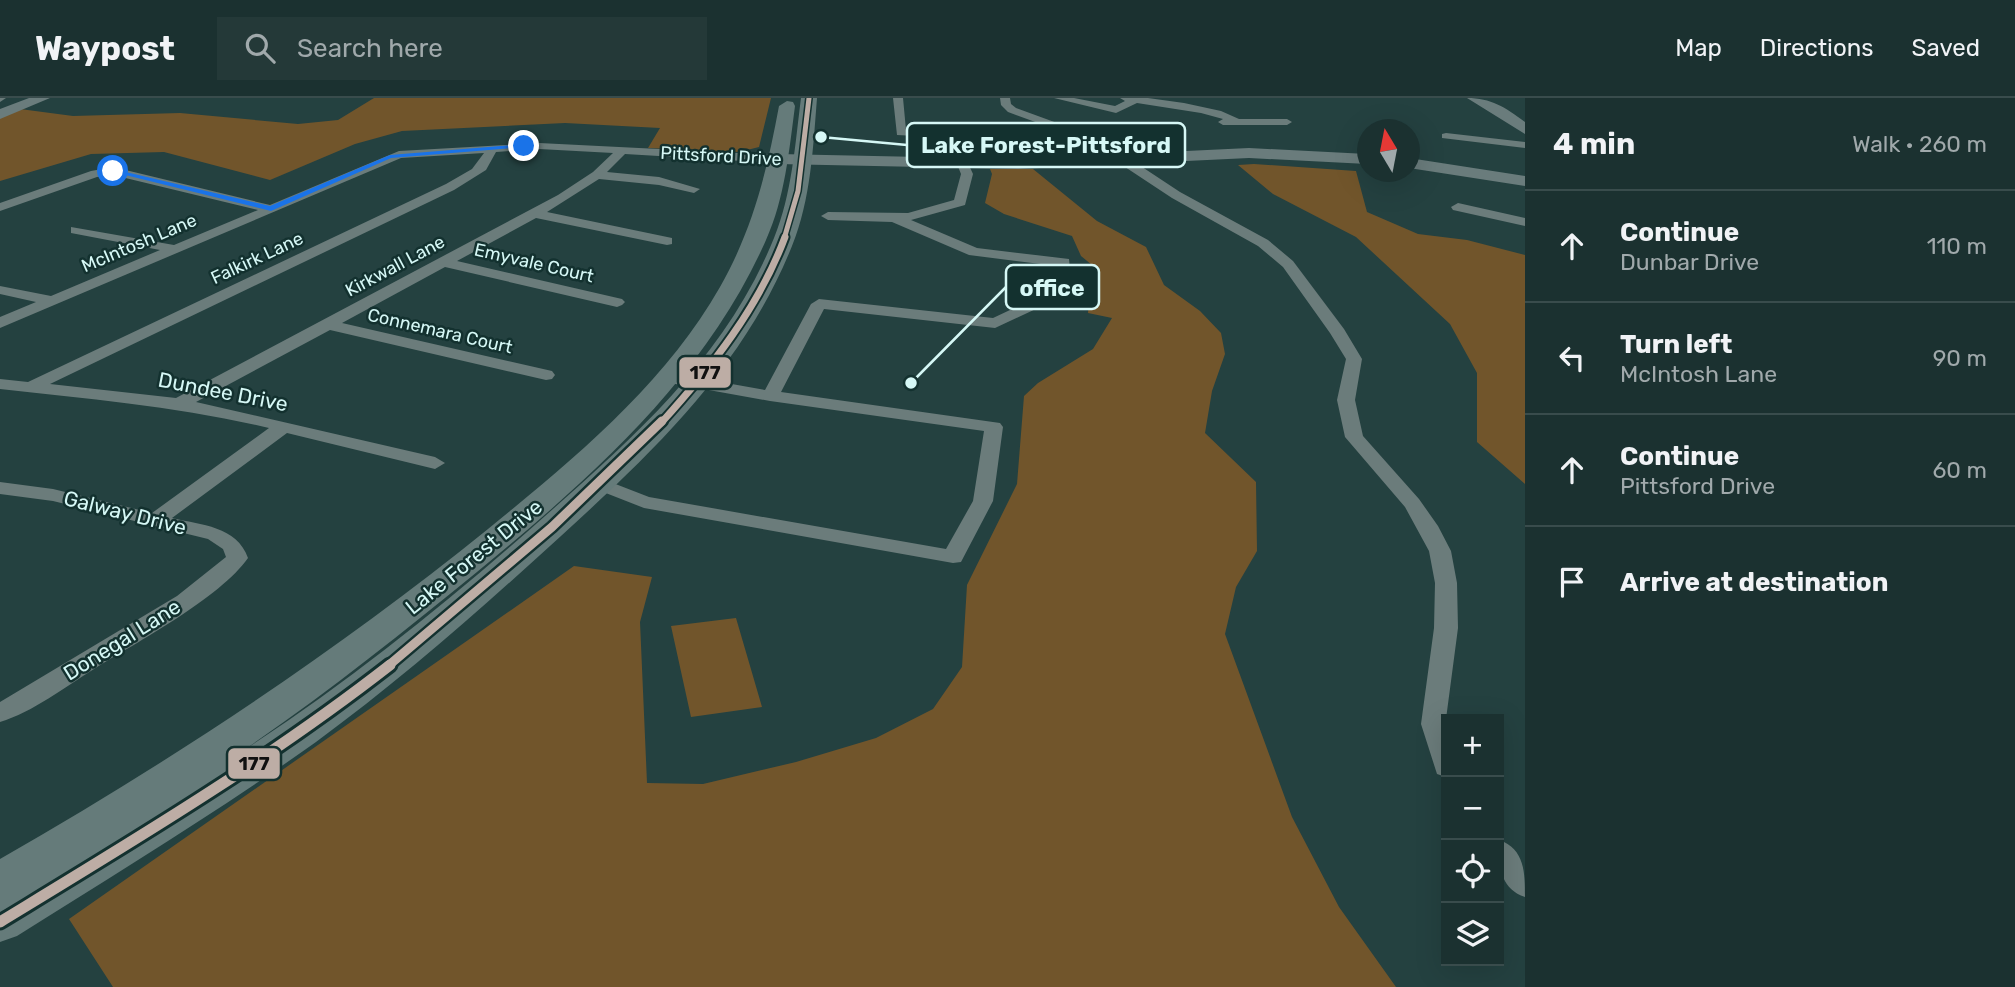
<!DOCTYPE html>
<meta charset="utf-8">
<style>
:root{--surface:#1b3130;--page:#243938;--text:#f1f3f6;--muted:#a0a9ab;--line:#394c4c}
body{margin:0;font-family:Rubik,sans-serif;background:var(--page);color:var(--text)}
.controls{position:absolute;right:21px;bottom:21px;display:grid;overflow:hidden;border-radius:0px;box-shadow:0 7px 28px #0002}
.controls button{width:63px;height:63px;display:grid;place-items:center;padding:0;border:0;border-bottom:2px solid var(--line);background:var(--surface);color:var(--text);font:35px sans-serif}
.compass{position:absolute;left:1357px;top:21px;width:63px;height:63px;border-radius:50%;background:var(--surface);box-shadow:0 7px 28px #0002;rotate:350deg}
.stop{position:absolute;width:21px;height:21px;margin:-16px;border:5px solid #1a73e8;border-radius:50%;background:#fff}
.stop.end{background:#1a73e8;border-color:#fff;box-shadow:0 2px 7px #0008}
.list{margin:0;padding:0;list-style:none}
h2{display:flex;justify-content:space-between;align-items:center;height:91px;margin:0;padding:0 28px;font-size:30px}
h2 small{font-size:23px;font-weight:400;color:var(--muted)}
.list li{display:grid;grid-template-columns:46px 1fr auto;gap:21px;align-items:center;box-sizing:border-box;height:112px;padding:0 28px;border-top:2px solid var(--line)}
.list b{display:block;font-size:26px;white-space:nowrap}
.list p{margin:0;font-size:23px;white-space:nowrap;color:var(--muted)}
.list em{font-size:23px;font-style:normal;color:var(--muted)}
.icon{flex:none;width:38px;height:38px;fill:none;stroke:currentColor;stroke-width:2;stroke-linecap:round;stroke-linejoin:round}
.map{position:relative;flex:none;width:1525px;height:889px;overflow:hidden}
header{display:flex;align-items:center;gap:42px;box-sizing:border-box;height:98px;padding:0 35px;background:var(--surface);border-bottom:2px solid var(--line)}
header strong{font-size:33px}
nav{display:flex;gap:38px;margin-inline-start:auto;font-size:24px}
.search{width:490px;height:63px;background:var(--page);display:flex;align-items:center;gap:18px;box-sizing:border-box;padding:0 24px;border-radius:0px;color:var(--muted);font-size:26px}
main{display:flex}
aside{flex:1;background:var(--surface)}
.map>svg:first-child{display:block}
</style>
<header>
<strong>Waypost</strong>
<div class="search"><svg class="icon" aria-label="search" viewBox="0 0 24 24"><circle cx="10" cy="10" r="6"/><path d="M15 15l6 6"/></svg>Search here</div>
<nav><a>Map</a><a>Directions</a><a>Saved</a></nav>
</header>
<main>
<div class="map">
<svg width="1525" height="889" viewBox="0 0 1525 889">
<rect width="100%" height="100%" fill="#244140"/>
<path fill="#71552b" d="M374,0H771L759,49L739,54L648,50L660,30L565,25L402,33L355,46L270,82L164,54L91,56L0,83V18L20,11L73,18L180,15L298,26L338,22Z
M1254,66L1356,73L1367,114L1418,136L1467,142L1525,157V386L1477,344V275L1450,226L1356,139L1273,96L1238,67Z
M990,71H1033L1097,123L1146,149L1164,187L1200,213L1221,235L1225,256L1212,293L1205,335L1256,384L1257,453L1236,489L1225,536L1292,719L1339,809L1396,889H113L69,821L574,468L652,479L640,524L647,685L703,686L796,664L876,640L933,611L962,569L967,487L1017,386L1024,298L1038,285L1093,251L1112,220L1088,215L1092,167L1081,158L1072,138L1004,116L985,105L992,76Z
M736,520L762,609L691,619L671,528Z"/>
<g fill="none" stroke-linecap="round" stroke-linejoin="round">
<path fill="#6b7c7b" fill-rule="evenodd" d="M0,0H6L0,4Z
M893,0H903L906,32L1039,36L1053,45C1041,54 1021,54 1012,43L897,37ZM1036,42L1039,44L1024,43V42Z
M1000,0H1010L1011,6L1016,10L1079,33L1116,57L1127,59L1180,94L1268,142L1293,163L1344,231L1362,261L1355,302L1363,338L1419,401L1438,428L1451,453L1457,485L1458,530L1446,621V679L1437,676L1421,626L1434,530L1435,485L1429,453L1405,409L1345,339L1337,302L1346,261L1330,235L1283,169L1258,148L1172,100L1119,65L1108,63L1071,37L1008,14L1001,7Z
M1054,0H1074L1115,8L1125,3L1120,0H1148L1184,5L1221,13L1239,21H1287L1292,24L1287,27H1223L1218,24L1223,21L1201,15L1137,5L1116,15Z
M1446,35L1525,44V50L1442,40V36Z
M539,45L778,57L784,61L778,65L625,56L607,74L659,79L700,91L694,95L659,87L599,81L547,114L672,140V146L667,147L536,120L457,163L622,201L625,204L622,207L617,209L445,169L342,225L552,273L555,277L552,281L546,282L330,232L196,304L435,359L445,365L435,371L287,335L172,420C201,427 237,428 248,460C220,500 137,544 94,571C65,589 33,614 0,624V604L177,498L226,459L223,451L208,441L53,403L0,396V384L53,391L152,415L269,330C181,309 89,301 0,291V281L28,284L446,86L472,71L484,55L401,60L0,230V219L36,204L0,196V188L51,198L160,152L71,135V129L174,147L258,112L113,77L97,79L0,113V105L91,73L113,69L270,107L399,53ZM539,51L613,55L593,74L558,97L176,300L50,286L454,92L486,72L496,54Z
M963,62L967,63L973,76L965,107L911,122L977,150L1069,161L1072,192L1070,195L995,230L824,211L781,294L1000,325L1003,329L993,403L961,464L953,465L644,410L593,390L590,386L600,380L649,399L946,451L973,403L984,333L770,303L670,285L661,280L670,275L765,292L811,206L819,201L993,220L1057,190V168L969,157L892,124L828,122L821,118L828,114L908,115L954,102L961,76L957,66Z
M1458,105L1525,120V128L1453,112L1451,109Z
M1499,742C1525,751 1525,775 1525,799C1499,790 1498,765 1499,742Z"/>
<path fill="#6a7c7c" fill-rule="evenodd" d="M29,0H50L0,21V11Z
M1467,0C1491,0 1505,9 1525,24V36Z
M1249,50L1367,56V66L1249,60L1019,71L778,66L770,61L778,56L1019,61Z
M1409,60L1525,78V88L1409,70Z"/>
<path fill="#657b7a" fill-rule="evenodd" d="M801,0H817C813,50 811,101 792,148C744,268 654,353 561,438C482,510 402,581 316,644C219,713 117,775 17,838L0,844V761C173,662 333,556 488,431C574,361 665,286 720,189C753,131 767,73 779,8L787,3L793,4L795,8C789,53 785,100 766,142C705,280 591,380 477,474C400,537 323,598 241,654C342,589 437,513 527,434C624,348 724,264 774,140C792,96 795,47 801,0Z"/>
<defs>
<path id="bus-1-far3" d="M784,141L798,93L809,0"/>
<path id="bus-1-far2" d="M661,325C711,270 759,209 785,139"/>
<path id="bus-1-far1" d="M388,568L552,429L662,323"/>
<path id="bus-1" d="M0,824C133,743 267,663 390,567"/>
</defs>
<use href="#bus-1-far3" stroke="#13312f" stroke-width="8"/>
<use href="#bus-1-far2" stroke="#13312f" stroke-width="11"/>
<use href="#bus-1-far1" stroke="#13312f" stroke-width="14"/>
<use href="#bus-1" stroke="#13312f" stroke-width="17"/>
<use href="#bus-1-far3" stroke="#bdada5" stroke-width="5"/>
<use href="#bus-1-far2" stroke="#bdada5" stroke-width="7"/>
<use href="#bus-1-far1" stroke="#bdada5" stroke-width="9"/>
<use href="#bus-1" stroke="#bdada5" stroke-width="11"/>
</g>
<path fill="#1a73e8" d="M524,46L526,49L391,60L271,113L109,73L113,71L270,108L390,57Z"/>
<g text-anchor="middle" stroke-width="5" stroke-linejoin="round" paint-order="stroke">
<g font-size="18" fill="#d6f8f6" stroke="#13312f">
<text transform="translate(721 58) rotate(3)" y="6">Pittsford Drive</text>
<text transform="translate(139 145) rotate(-23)" y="6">McIntosh Lane</text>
<text transform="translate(257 160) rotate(-25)" y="6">Falkirk Lane</text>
<text transform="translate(534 165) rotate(13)" y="6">Emyvale Court</text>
<text transform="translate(395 168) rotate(-28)" y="6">Kirkwall Lane</text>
<text transform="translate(440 233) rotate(13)" y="6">Connemara Court</text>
</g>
<g font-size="21" fill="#d6f8f6" stroke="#13312f">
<text transform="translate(223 294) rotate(11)" y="7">Dundee Drive</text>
<text transform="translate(125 415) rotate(14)" y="7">Galway Drive</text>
<text transform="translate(474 459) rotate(-39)" y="7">Lake Forest Drive</text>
<text transform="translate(122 542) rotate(-32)" y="7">Donegal Lane</text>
</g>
</g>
<path fill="none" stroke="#d6f8f6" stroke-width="2.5" d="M821 39L907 47M911 285L1006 189"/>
<g fill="#d6f8f6" stroke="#13312f" stroke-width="2.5">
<circle cx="821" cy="39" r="7"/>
<circle cx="911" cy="285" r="7"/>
</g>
<g fill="#13312f" stroke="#d6f8f6" stroke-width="2.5">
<rect x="907" y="25" width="278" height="44" rx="7"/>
<rect x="1006" y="167" width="93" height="44" rx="7"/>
</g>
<g font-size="23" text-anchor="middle" font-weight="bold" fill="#d6f8f6">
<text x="1046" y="55">Lake Forest-Pittsford</text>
<text x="1052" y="198">office</text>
</g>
<g stroke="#13312f" stroke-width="2.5">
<rect x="678" y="258" width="54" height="33" rx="7" fill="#bdada5"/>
<rect x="227" y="649" width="54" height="33" rx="7" fill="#bdada5"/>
</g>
<g font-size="19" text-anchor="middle" font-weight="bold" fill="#111">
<text x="705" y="281">177</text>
<text x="254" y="672">177</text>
</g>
</svg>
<div class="controls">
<button>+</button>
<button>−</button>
<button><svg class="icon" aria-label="locate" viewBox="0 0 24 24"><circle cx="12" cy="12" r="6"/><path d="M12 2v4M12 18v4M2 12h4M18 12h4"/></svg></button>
<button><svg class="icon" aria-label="layers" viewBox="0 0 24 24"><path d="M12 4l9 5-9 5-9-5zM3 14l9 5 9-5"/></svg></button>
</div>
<svg class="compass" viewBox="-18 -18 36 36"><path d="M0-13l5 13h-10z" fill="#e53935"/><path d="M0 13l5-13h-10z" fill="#a0a9ab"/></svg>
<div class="stop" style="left:113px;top:73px"></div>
<div class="stop end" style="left:524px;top:48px"></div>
</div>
<aside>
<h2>4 min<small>Walk · 260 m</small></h2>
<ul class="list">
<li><svg class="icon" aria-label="ahead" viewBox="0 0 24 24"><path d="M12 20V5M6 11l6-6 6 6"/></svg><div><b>Continue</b><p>Dunbar Drive</p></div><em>110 m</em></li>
<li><svg class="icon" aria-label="left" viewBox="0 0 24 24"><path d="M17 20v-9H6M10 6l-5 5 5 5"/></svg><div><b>Turn left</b><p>McIntosh Lane</p></div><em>90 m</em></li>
<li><svg class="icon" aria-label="ahead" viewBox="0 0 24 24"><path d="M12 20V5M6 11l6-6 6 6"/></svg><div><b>Continue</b><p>Pittsford Drive</p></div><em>60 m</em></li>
<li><svg class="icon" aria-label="arrive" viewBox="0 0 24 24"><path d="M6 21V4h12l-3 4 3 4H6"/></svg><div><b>Arrive at destination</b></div></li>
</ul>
</aside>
</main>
